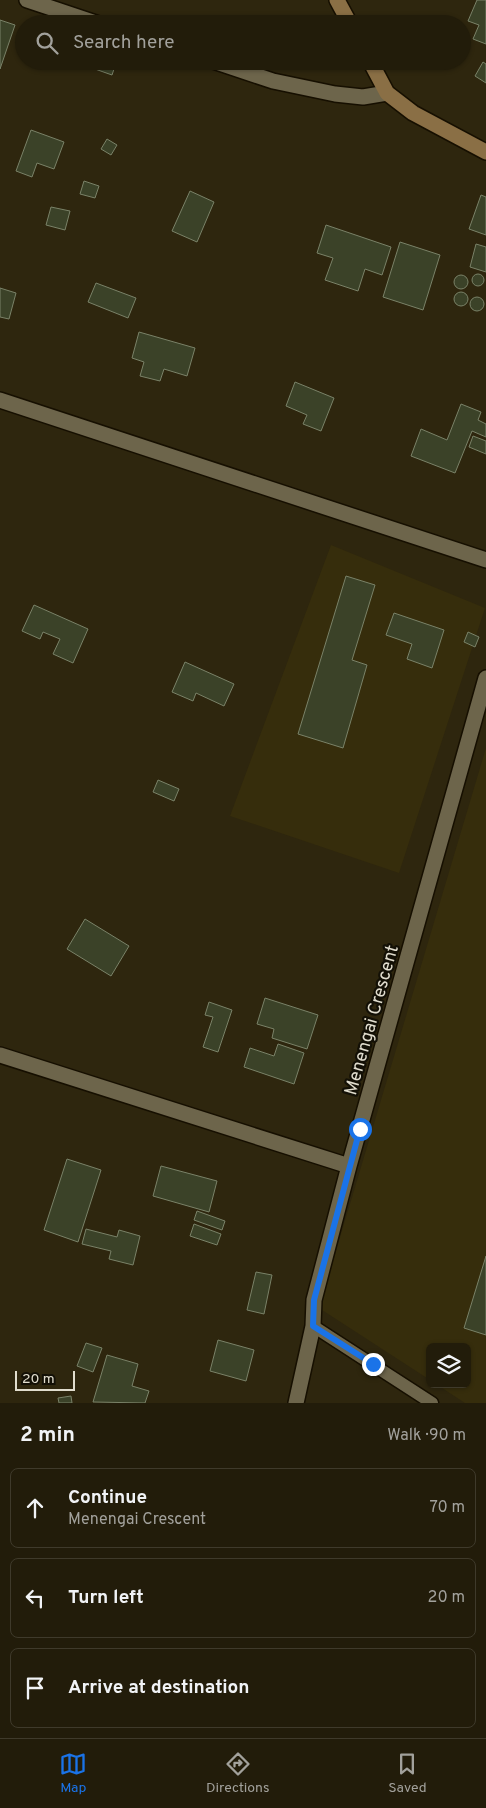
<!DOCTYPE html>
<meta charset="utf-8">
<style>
:root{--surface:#221c0a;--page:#2e2918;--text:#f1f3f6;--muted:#a2a19c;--line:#3f3a2b;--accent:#1a73e8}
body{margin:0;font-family:Overpass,sans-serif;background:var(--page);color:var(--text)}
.controls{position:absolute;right:15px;bottom:15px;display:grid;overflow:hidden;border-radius:8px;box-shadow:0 1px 4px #0004}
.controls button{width:45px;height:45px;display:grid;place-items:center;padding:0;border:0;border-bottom:1px solid var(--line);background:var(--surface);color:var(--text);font:25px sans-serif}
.scale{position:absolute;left:15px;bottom:12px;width:60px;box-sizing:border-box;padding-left:5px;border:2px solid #e1ddce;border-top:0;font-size:14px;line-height:18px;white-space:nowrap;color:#e1ddce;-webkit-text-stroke:4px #131006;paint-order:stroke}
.stop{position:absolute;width:15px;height:15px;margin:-11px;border:4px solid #1a73e8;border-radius:50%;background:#fff}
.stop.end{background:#1a73e8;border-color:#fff;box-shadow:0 1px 5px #0008}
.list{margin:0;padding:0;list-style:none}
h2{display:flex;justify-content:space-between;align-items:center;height:65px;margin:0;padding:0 20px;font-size:21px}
h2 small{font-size:16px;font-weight:400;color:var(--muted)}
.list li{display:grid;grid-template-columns:32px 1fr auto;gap:15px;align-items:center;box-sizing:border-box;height:80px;margin:0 10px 10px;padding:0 10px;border:1px solid var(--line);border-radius:8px}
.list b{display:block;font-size:19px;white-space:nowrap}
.list p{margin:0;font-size:16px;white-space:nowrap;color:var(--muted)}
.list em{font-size:16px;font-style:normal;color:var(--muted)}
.icon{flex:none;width:28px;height:28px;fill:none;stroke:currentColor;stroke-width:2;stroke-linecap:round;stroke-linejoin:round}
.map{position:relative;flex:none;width:486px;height:1403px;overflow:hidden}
.search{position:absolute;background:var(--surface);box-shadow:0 1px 4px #0004;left:15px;right:15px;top:15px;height:55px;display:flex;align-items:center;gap:12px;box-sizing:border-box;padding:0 18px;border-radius:28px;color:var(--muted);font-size:19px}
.sheet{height:335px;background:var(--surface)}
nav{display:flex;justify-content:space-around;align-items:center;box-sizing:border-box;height:70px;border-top:1px solid var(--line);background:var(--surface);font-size:14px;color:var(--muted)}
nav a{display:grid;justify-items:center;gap:2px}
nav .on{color:var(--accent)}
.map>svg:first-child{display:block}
</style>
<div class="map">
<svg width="486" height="1403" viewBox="0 0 486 1403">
<rect width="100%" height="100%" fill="#2e260e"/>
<path fill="#362d0c" d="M331,545L485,608L399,873L230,816Z
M486,748V1403H465L436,1384H467V1347H430V1380L319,1308Z"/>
<path fill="#3b4228" stroke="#7a8268" d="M477,0H486V44L473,39L479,25L468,21Z
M0,20L15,25L0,69Z
M97,61L116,63L112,75L95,69Z
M483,62L486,64V83L475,76Z
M31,130L64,142L54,169L37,163L32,177L16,171Z
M107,139L117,145L111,155L101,149Z
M84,181L99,186L95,198L80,194Z
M190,191L214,202L197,242L172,231Z
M481,195L486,197V235L469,229Z
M51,207L70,211L65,230L46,225Z
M326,225L391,247L382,275L365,269L358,291L325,280L333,258L317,253Z
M400,242L440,255L423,310L383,297Z
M476,244L486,247V272L470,267Z
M472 280a6 6 0 1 1 12 0a6 6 0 1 1-12 0Z
M454 282a7 7 0 1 1 14 0a7 7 0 1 1-14 0Z
M96,283L136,298L128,318L88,302Z
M0,288L16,293L9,319L0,317Z
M454 299a7 7 0 1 1 14 0a7 7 0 1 1-14 0Z
M470 304a7 7 0 1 1 14 0a7 7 0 1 1-14 0Z
M139,332L195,348L187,376L164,369L160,381L140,376L144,362L132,358Z
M295,382L334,398L321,431L303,424L307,415L286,406Z
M461,404L481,412L478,420L486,424V437L472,431L455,473L411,456L421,429L447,440Z
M473,436L486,441V454L469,447Z
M346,576L375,585L352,660L367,665L343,748L298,734Z
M34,605L88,629L73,663L53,654L60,639L43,632L40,639L22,631Z
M394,613L444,630L432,668L407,659L412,644L386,635Z
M468,632L479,637L475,647L464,642Z
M185,662L234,684L224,706L196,693L193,701L172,692Z
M158,780L179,789L174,801L153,792Z
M85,919L129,946L111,976L67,949Z
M265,998L318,1015L307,1049L272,1038L274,1029L257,1024Z
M209,1002L232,1010L218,1052L203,1047L213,1017L205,1015Z
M278,1044L304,1053L294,1084L244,1067L250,1048L274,1056Z
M67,1159L101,1170L78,1242L44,1230Z
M161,1166L217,1181L209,1212L153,1196Z
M197,1211L225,1221L222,1230L194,1220Z
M194,1224L221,1234L217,1245L190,1236Z
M86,1229L117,1237L119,1230L140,1236L133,1265L109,1259L111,1251L82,1244Z
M486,1256V1335L464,1328Z
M256,1272L272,1275L264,1314L247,1310Z
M218,1340L254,1350L246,1381L210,1371Z
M86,1343L102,1348L93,1372L77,1366Z
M107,1355L138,1364L132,1386L149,1391L145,1403L93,1402Z
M71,1396L72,1403H59L58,1398Z"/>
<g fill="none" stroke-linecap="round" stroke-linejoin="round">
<defs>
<path id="lane" d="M313,1326L432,1403"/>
<path id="street" d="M27,0L99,24
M213,61L273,81L335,94L363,97L387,93
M0,400L486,560
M0,1055L349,1166
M296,1403L313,1326L314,1300L349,1166L486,678"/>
<path id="secondary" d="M337,0L350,24
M370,61L387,93L413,113L486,152"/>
</defs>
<use href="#lane" stroke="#160f00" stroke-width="15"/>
<use href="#street" stroke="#160f00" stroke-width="18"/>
<use href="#secondary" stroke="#160f00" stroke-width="18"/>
<use href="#lane" stroke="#6d654b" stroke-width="12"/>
<use href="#street" stroke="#6d654b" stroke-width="15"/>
<use href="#secondary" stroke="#8a6f45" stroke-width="15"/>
</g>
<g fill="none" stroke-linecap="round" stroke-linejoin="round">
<path stroke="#1a73e8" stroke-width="6" d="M360,1129L314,1300L313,1326L373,1364"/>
</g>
<g text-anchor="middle" stroke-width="4.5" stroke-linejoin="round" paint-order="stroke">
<g font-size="18" fill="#e1ddce" stroke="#131006">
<text transform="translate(371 1020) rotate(-74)" y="6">Menengai Crescent</text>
</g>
</g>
</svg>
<div class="controls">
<button><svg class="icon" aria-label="layers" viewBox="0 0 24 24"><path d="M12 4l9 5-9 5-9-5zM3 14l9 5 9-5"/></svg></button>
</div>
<div class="scale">20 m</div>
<div class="stop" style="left:360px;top:1129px"></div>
<div class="stop end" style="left:373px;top:1364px"></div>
<div class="search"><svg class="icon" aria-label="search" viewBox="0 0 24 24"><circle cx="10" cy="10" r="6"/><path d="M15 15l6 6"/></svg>Search here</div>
</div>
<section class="sheet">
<h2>2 min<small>Walk · 90 m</small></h2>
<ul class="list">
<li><svg class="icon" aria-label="ahead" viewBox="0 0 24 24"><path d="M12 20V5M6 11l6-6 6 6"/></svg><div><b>Continue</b><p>Menengai Crescent</p></div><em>70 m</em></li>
<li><svg class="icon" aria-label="left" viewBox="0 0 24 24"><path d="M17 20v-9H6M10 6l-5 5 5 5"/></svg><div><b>Turn left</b></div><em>20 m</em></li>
<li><svg class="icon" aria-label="arrive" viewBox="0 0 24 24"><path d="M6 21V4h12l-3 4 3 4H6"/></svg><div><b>Arrive at destination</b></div></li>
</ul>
</section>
<nav>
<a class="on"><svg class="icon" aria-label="map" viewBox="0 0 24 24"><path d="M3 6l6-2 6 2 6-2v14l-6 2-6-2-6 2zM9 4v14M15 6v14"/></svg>Map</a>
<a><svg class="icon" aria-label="directions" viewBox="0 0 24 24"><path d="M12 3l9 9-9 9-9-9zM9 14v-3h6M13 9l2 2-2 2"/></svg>Directions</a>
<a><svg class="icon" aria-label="saved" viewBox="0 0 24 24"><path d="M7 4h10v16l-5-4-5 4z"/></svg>Saved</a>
</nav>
